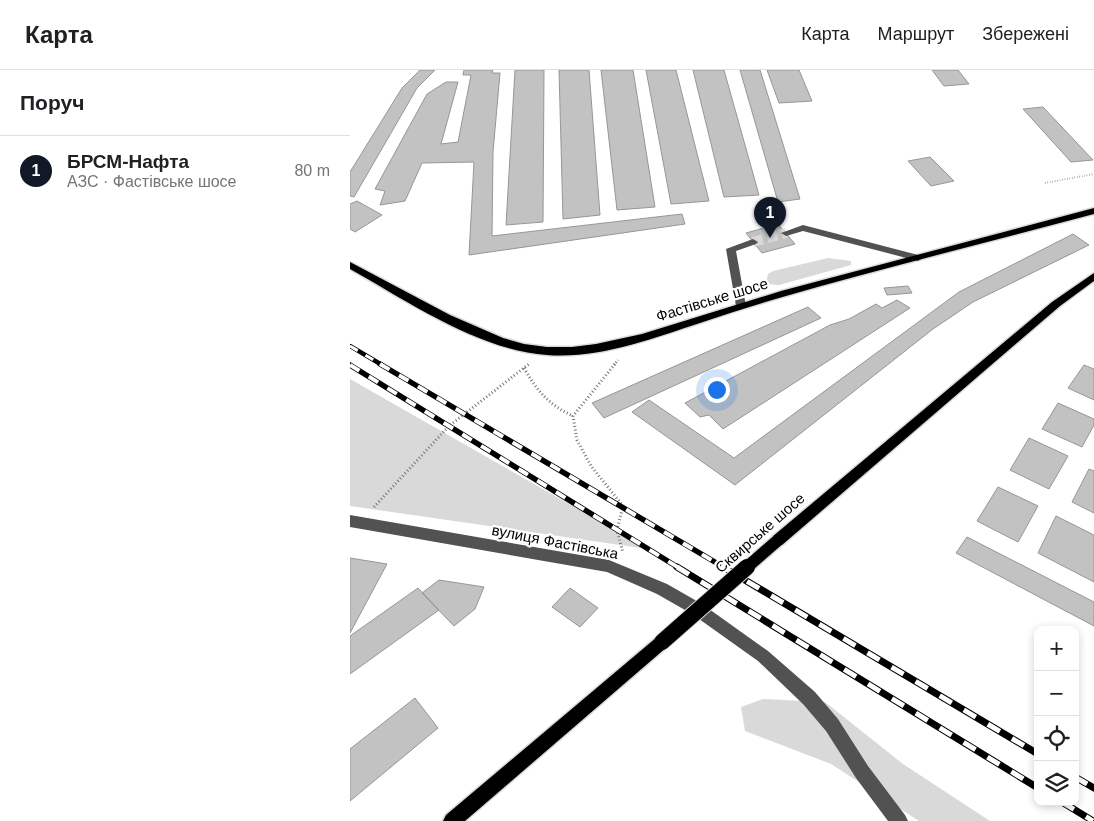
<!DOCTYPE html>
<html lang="uk">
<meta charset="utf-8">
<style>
:root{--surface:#fff;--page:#f2f2f2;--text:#202124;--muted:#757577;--line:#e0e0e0;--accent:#111827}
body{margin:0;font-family:Arial,sans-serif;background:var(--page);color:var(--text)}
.controls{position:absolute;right:15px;bottom:15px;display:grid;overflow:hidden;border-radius:10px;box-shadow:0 2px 8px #0003}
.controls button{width:45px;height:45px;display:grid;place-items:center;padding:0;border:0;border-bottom:1px solid var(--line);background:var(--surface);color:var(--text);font:25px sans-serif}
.you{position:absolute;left:366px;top:319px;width:18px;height:18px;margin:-12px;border:4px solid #fff;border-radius:50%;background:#1a73e8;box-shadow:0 0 0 8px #1a73e833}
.badge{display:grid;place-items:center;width:32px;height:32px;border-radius:50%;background:var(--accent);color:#fff;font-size:16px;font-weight:700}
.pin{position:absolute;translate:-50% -41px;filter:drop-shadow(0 1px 2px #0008)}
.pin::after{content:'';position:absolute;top:26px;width:18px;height:15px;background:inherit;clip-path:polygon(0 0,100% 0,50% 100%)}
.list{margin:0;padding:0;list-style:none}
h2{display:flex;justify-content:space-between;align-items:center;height:65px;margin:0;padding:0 20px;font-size:21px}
h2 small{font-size:16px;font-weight:400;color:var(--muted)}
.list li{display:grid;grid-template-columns:32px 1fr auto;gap:15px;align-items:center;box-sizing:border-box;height:70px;padding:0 20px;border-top:1px solid var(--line)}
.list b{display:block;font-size:19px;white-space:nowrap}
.list p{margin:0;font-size:16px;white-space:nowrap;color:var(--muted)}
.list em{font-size:16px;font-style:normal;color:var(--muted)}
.icon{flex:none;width:28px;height:28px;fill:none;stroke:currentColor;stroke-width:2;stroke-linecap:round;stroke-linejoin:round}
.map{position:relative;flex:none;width:744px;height:751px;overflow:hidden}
header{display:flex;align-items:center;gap:30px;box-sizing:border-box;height:70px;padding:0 25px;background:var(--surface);border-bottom:1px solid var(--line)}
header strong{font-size:24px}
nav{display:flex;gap:28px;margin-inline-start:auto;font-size:18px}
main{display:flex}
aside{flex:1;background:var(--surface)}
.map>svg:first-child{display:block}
</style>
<header>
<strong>Карта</strong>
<nav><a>Карта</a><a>Маршрут</a><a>Збережені</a></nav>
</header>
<main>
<aside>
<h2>Поруч<small></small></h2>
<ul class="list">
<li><span class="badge">1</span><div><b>БРСМ-Нафта</b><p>АЗС · Фастівське шосе</p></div><em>80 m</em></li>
</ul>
</aside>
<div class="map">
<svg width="744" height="751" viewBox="0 0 744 751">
<rect width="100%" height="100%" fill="#fff"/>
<path fill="#d9d9d9" d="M478,188L501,191V195L429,215L416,214L418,204L423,201Z
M0,309L298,479L0,436Z
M413,629L475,632L553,694L640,751H569L481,694L395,661L391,637Z"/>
<path fill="#c2c2c2" stroke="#969696" d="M70,0H85L67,18L4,127L0,126V102L52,18Z
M114,0H143L142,3H150L143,82L142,166L332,144L335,154L119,185L124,92L72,93L55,131L30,135L35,121L25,119L77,24L96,12H108L91,74L108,72L121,5H113Z
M165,0H194L193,152L156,155Z
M209,0H239L250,145L213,149Z
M251,0H283L305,137L267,140Z
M296,0H326L359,131L321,134Z
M343,0H374L409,125L374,127Z
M390,0H410L450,129L428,132Z
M417,0H449L462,31L429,33Z
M582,0H608L619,14L594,16Z
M693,37L743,90L721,92L673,39Z
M580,87L604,111L581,116L558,91Z
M7,131L32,145L5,162L0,159V134Z
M428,154L445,174L412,183L396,163Z
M723,164L739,175L623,232L583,259L385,415L282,342L299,330L384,388L609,222Z
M558,216L562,223L537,225L534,218Z
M547,230L560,238L373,359L359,345L350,347L335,333L480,255L499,249L526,234L532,238Z
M458,237L471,248L254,348L242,333Z
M734,295L744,299V330L718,318Z
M708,333L744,349V355L732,377L692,359Z
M679,368L718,386L699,419L660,400Z
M739,399L744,401V443L722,432Z
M648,417L688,436L668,472L627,451Z
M706,446L744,465V512L688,483Z
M617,467L744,532V556L606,483Z
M0,488L37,494L0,563Z
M89,510L134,517L125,539L104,556L72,523Z
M68,518L89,540L0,604V566Z
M220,518L248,538L230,557L202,537Z
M65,628L88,658L0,731V679Z"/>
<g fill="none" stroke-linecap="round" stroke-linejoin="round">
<path stroke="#d9d9d9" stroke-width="10" stroke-dasharray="10 5" stroke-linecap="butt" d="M403,172L436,163"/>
<defs>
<path id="major" d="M744,138V144C639,172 533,198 429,228C402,236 376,244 350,253C301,269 249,289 197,285C128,280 59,232 0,199V192L100,245L153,268L174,274L197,277H222L246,274L292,264L431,221Z
M744,203V211L710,236L432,475L427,477L422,475L420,471L422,467L702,232Z
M312,565L317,567L320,572L317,577L115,751H93L96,745L307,567Z"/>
</defs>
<use href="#major" stroke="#dbdbdb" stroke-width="3"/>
<path stroke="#747474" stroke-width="2" stroke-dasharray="0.5 2" stroke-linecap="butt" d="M695,113L744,104"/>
<path stroke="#747474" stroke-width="2.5" stroke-dasharray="1 2" stroke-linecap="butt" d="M264,295L268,290"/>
<path stroke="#747474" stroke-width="3" stroke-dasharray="1 2.5" stroke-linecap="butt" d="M265,294L223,346L227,370L241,396L273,436L267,460L273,483
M174,298C187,321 199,335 223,346
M24,437L99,356L179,294"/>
<path fill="#525252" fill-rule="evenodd" d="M453,155L572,186L573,188L568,191L453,161L436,166L431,163Z
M403,169L408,172L406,174L386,181L396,236L391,239L386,236L376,179Z
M0,445L259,490L317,514L352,534L418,581L465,622L488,649L518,696L555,745L558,751H538L506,708L476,661L453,634L408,591L342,544L307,524L257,502L0,457Z"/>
<use href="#major" fill="#000" fill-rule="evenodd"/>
<defs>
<path id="rail-far2" d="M0,276L32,295"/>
<path id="rail-far1" d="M30,294L375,498
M0,295L329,498"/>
<path id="rail" d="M327,497L688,718
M373,497L688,684
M725,707L744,718
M712,732L743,751"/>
</defs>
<use href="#rail-far2" stroke="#000" stroke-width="4.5"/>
<use href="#rail-far1" stroke="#000" stroke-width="5.5"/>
<use href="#rail" stroke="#000" stroke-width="7"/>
<use href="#rail-far2" stroke="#fff" stroke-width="3" stroke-dasharray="9" stroke-linecap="butt"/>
<use href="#rail-far1" stroke="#fff" stroke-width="4" stroke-dasharray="11" stroke-linecap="butt"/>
<use href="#rail" stroke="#fff" stroke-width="5" stroke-dasharray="14" stroke-linecap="butt"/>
<defs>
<path id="major-bridge-far1" d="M396,498L427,471"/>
<path id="major-bridge" d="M312,572L397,497"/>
</defs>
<use href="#major-bridge-far1" stroke="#dbdbdb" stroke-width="15" stroke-linecap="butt"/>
<use href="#major-bridge" stroke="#dbdbdb" stroke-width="18" stroke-linecap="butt"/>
<use href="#major-bridge-far1" stroke="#000" stroke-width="12"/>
<use href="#major-bridge" stroke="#000" stroke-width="16"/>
</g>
<g text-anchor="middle" stroke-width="4.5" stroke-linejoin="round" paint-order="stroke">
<g font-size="15" fill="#000" stroke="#fff">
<text transform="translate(362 230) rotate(-17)" y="5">Фастівське шосе</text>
<text transform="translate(410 463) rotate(-41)" y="5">Сквирське шосе</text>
<text transform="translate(205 472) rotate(11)" y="5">вулиця Фастівська</text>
</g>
</g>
</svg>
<div class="controls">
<button>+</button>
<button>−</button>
<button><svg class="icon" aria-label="locate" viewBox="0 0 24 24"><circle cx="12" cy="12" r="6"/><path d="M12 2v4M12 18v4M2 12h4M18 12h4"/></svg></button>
<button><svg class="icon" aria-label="layers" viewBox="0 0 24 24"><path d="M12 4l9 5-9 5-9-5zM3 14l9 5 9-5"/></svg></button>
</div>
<div class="you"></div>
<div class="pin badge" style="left:420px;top:168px">1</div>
</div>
</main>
